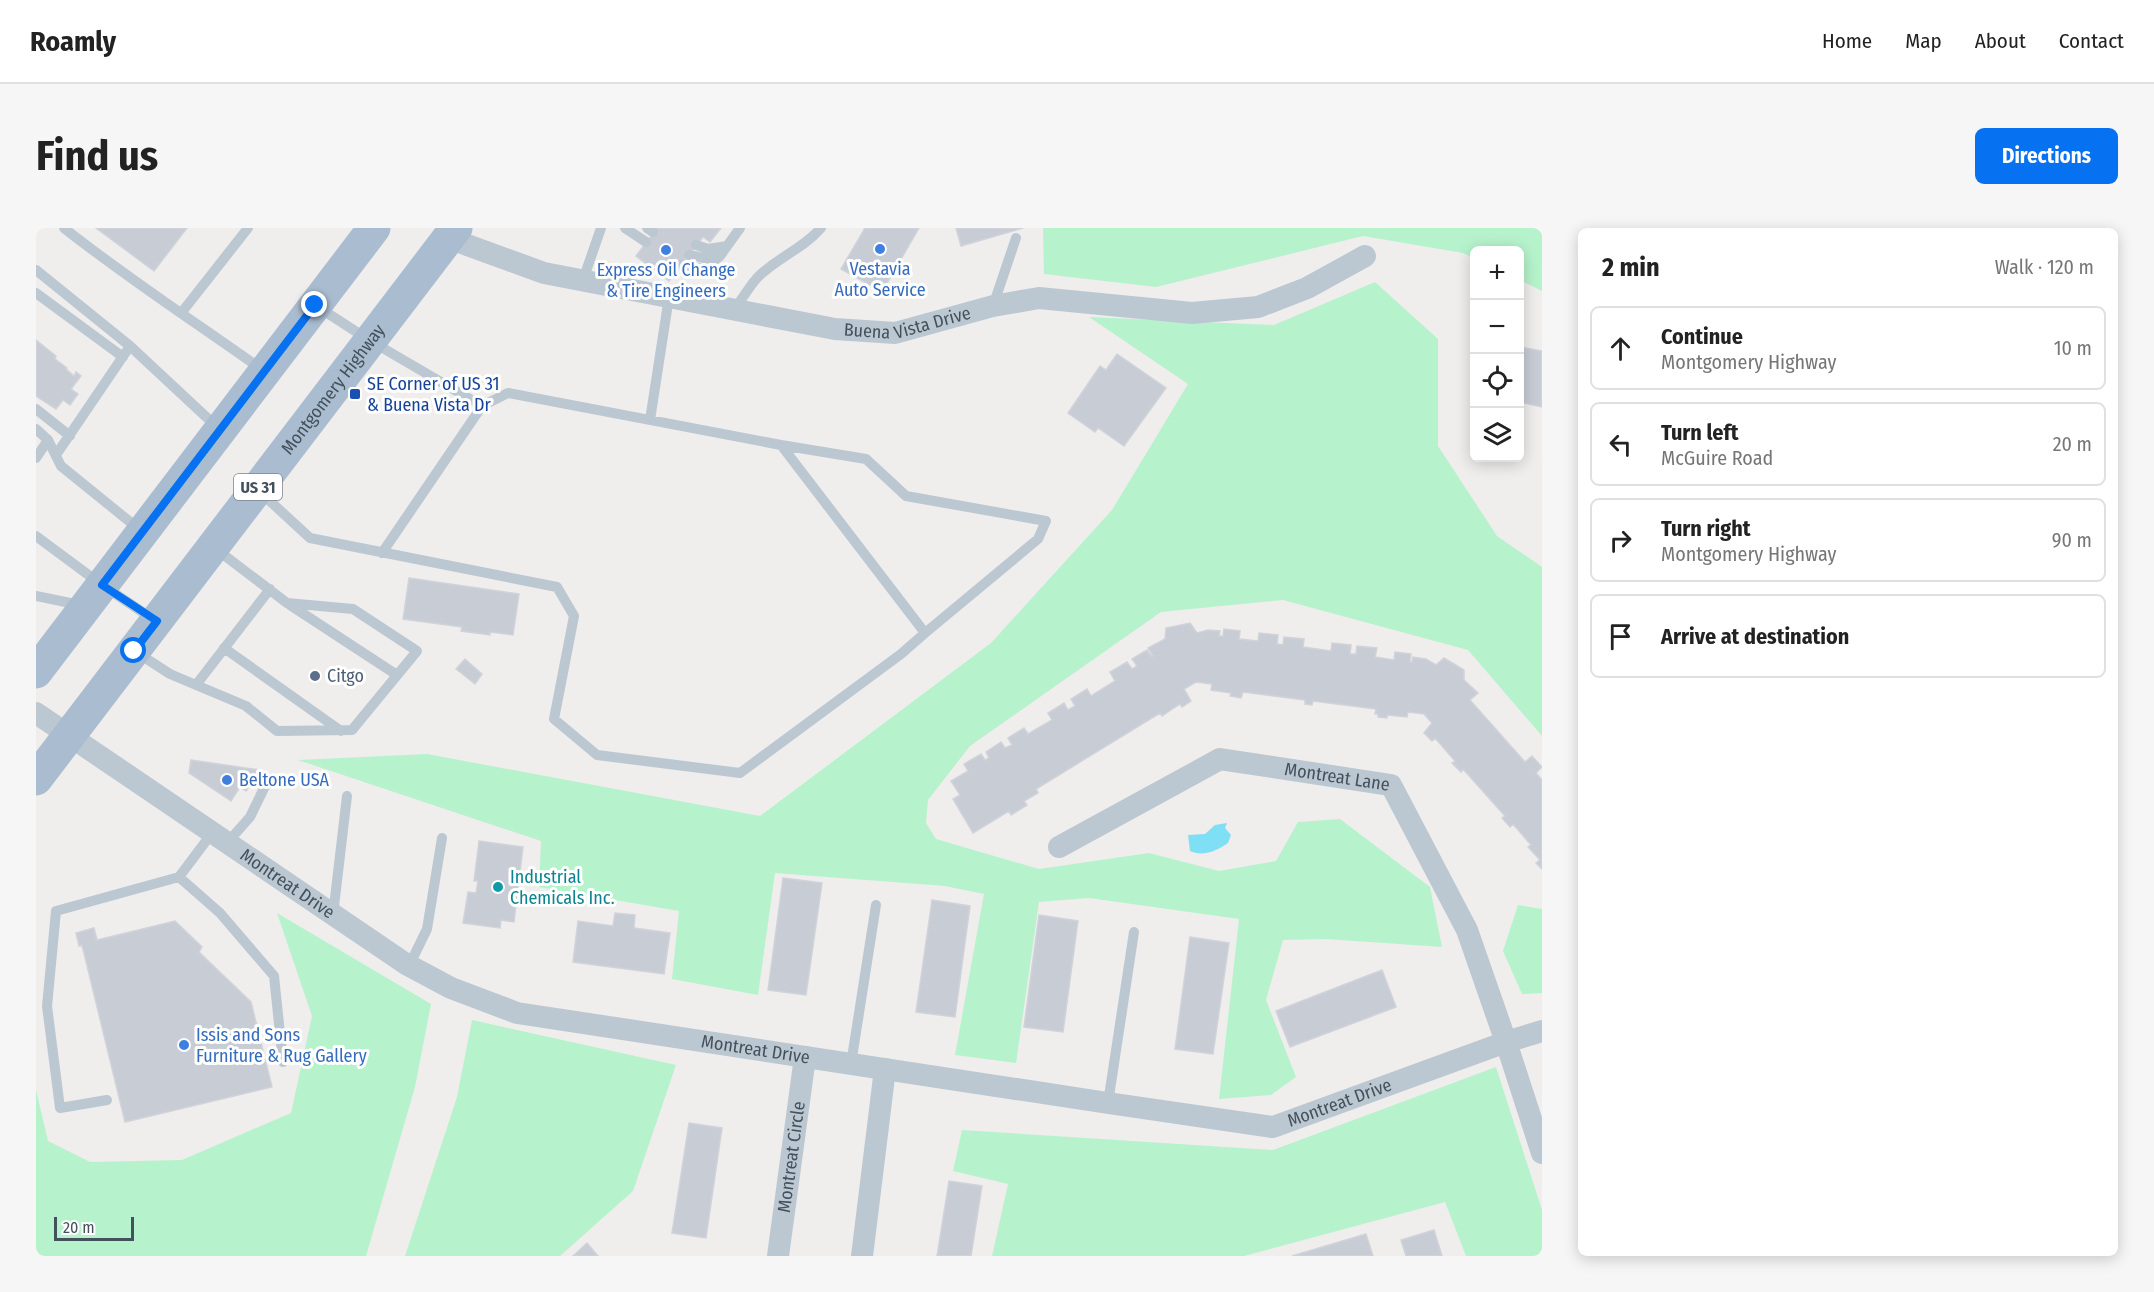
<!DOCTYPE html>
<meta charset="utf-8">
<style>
:root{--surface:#fff;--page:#f6f6f6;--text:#222;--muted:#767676;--line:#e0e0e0;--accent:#0671f1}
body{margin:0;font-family:"Fira Sans Condensed",sans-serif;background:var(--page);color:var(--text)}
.controls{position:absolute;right:18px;top:18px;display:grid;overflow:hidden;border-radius:9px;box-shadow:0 3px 15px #0003}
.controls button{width:54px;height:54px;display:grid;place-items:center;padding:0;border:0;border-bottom:2px solid var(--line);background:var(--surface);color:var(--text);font:30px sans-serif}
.scale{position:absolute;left:18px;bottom:15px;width:80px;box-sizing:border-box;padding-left:6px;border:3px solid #44515d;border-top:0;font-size:16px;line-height:21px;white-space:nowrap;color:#44515d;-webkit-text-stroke:4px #fff;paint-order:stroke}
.stop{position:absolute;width:18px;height:18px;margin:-14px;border:4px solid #0671f1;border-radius:50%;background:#fff}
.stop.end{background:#0671f1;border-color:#fff;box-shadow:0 2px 6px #0008}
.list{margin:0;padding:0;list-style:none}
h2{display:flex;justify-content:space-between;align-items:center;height:78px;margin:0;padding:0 24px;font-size:26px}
h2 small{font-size:20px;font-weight:400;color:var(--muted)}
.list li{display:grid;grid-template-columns:39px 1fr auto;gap:18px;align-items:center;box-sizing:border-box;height:84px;margin:0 12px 12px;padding:0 12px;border:2px solid var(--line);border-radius:9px}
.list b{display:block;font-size:22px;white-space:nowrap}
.list p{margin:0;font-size:20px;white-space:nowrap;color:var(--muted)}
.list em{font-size:20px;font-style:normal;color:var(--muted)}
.icon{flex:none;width:33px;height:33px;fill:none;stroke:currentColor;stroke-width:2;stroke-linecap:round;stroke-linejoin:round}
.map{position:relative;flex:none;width:1506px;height:1028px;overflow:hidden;border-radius:9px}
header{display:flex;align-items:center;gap:36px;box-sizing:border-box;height:84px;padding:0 30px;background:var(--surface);border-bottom:2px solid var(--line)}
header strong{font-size:28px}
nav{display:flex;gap:33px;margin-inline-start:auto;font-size:21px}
.intro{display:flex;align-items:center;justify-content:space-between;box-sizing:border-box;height:144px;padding:0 36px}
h1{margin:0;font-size:42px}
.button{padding:15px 27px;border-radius:9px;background:var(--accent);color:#fff;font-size:21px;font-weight:700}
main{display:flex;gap:36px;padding:0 36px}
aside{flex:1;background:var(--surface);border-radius:9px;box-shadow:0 3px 15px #0003}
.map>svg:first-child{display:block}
</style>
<header>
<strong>Roamly</strong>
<nav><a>Home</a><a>Map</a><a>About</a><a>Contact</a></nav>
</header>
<div class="intro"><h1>Find us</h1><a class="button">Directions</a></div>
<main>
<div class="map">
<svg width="1506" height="1028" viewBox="0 0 1506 1028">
<rect width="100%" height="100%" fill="#f0eded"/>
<path fill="#b6f3cc" d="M1007,0H1506V63L1484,52V22H1438V30L1427,25L1327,8L1120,59L1008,46Z
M1339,54L1402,111V218L1461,308L1506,339V508L1432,422L1247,372L1125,384L934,518L892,572L890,595L900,611L1003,641L1113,625L1183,643L1240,633L1262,594L1304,591L1394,659L1406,719L1290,711L1247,712L1230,772L1260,849L1235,867L1183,871L1203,691L1053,670L1003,674L980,835L919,827L948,666L909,658L739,645L722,767L636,751L643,683L503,659L505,613L262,532L391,526L724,588L955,415L1076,282L1152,156L1053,89L1238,97Z
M1482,677L1506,681V765L1486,766L1467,723Z
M241,685L395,776L379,859L330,1028H0V862L12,913L54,934L146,932L255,885L276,788Z
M436,792L640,837L597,963L524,1028H369L421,869Z
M1460,839L1506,982V1028H1430L1409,974L1208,1028H956L972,956L917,943L926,902L1237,922Z"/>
<path fill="#7edff5" d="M1191,595L1189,600L1195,607L1192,615C1181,623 1167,629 1154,623L1152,607L1169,606L1179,597Z"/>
<path fill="#c8ccd4" stroke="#d0d3da" stroke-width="1.5" d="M60,0H151L118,43Z
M621,0H685L674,14L667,9L633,53L600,28Z
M829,0H883L846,64L805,41Z
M920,0H987L925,18Z
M0,112L20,128L19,131L31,140L30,141L38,148L40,144L45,148L35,161L42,166L34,177L27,172L20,181L0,168Z
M1484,119L1506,123V179L1484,174Z
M1081,126L1130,160L1088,218L1062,200L1059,204L1032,185L1064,138L1070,142Z
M373,350L483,366L477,407L454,404V407L425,403L426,399L367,391Z
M1154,395L1161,405L1172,402L1184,403L1183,408H1187L1188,401L1204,403L1203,411L1222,413L1223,405L1242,407L1241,416L1247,417L1248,409L1268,411L1267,419L1295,423L1296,415L1315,417L1314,426H1320L1321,418L1341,420L1339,429L1358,432L1359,424L1375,426L1374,434H1376L1377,429L1390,431L1400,437L1408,430L1428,442V452L1442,465L1434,472L1489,534L1496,528L1506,539L1500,545L1506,552V641L1500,635L1504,632L1492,619L1495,617L1477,596L1474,599L1466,590L1469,588L1427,541L1425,544L1416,535L1419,533L1399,510L1396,513L1388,505L1396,495L1388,486L1372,484L1371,489L1351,487V490L1342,489V486H1339L1340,481L1277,473L1276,477L1269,476V472L1207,464L1205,470L1194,468L1195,465L1175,462L1176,456L1160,454L1148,461L1155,473L1146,479L1144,476L1126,488L1124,485L1000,561L1002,565L988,573L991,577L975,587L973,583L937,605L917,571L924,567L915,553L932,543L928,536L945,526L949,532L953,530L950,524L965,514L969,520L976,517L972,510L988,500L992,506L1016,492L1012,485L1028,475L1032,482L1039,478L1035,471L1051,461L1055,468L1079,453L1074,444L1091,434L1096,441L1101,438L1096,431L1111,422L1115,428H1117L1112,420L1129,411L1130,400Z
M429,431L446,446L439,456L420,441Z
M155,532L224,542L210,563L204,559L195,573L153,545Z
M443,613L487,619L478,694L465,692L464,700L427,695L432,664L440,665L442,653H438Z
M747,650L786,655L770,767L732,762Z
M896,672L934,678L919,789L880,784Z
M579,685L599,687L598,700L634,705L628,746L537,734L542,693L577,698Z
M1003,687L1042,693L1027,804L988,799Z
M139,693L166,719L163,724L215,774L236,859L89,894L46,717L43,718L40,705L58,700L61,712Z
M1154,709L1193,715L1177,826L1139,821Z
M1346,742L1360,779L1254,819L1240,783Z
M653,895L686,900L670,1010L636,1005Z
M913,953L946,958L935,1028H901Z
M1398,1002L1406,1028H1370L1365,1012Z
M1330,1006L1337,1028H1256Z
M551,1015L562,1028H537Z"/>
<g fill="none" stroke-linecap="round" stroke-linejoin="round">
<path stroke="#bcc8d1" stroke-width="10" d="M28,0C91,50 159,94 225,141
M589,0L610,14
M611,0L617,4
M660,17L672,21L691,18
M653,27L668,30L682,27
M645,37L668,41L684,28L704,0
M0,42L94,118L182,200
M547,52L565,0
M0,65L87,129
M957,78L980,10
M699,81C706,71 713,59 721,50C740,30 767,21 785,0
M146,84L212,0
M0,181L34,208
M614,192L633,69
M0,201L12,212L25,238L104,302
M745,217L830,231L870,268L1010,293L1002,311L889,405
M20,227L94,118
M0,230L12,212
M223,263L274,310L521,359L538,388L518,491L561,527L704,545L865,426L889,405L745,217L472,165L446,178L333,112L282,79
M0,308L66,357L117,391
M346,325L446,178
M0,368L44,377
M254,377L361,447
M188,420L305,503
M100,424L134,446L210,478L241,503L316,502L381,423L317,381L251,375L180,321
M160,457L234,361
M191,615L214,589L233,550
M143,649L184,685L238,748L247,834
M297,687L311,568
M373,738L391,701L406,610
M815,836L840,677
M71,872L24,880L11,778L20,683L143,649L176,605
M1072,875L1098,704"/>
<g stroke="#bcc8d1" stroke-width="22">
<path id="s1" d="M412,10L508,45L799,101L859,105L957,78L1003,70L1156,85L1222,79L1271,60L1329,28"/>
<path id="s2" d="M0,485L370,736L415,760L481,785L1072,875L1237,899L1470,814L1506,803"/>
<path id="s3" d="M1023,619L1184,531L1355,557L1431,702L1470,814L1506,925"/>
<path id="s4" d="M742,1028L769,829"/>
<path d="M826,1028L849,841"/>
</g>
<g stroke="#aabdd0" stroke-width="33">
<path d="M0,444L338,0"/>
<path id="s5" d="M0,551L420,0"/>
</g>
</g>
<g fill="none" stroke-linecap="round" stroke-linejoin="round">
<path stroke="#0671f1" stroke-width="8" d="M98,423L121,393L66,357L279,77"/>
</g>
<g fill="#3f7fe0" stroke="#fff" stroke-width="2">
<circle cx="844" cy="21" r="6"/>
<circle cx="630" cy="22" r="6"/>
<circle cx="191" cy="552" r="6"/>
<circle cx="148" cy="817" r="6"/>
</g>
<rect fill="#1a4fb4" stroke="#fff" stroke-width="2" x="313" y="160" width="12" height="12" rx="3"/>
<circle fill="#5c6f8a" stroke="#fff" stroke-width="2" cx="279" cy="448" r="6"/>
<circle fill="#0f9aa8" stroke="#fff" stroke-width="2" cx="462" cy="659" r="6"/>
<g text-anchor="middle" stroke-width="6" stroke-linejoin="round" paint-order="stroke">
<rect fill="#fff" stroke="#7c858e" stroke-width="1.5" x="198" y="246" width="48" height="26" rx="4.5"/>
<g font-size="16" font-weight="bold" fill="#44515d">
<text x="222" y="265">US 31</text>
</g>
<g font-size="18" fill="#366cbe" stroke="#fff">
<text x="844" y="47">Vestavia<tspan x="844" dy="21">Auto Service</tspan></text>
<text x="630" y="48">Express Oil Change<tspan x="630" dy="21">&amp; Tire Engineers</tspan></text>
<text x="203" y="558" text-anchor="start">Beltone USA</text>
<text x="160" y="813" text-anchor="start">Issis and Sons<tspan x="160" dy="21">Furniture &amp; Rug Gallery</tspan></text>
</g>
<g font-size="18" fill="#44515d" stroke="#fff">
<text dy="6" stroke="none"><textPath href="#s1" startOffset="472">Buena Vista Drive</textPath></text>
<text dy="6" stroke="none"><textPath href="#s5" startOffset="490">Montgomery Highway</textPath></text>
<text dy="6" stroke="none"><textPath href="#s3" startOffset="302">Montreat Lane</textPath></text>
<text dy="6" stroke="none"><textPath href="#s2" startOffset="304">Montreat Drive</textPath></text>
<text dy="6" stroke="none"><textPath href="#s2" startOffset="810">Montreat Drive</textPath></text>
<text dy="6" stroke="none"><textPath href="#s2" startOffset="1404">Montreat Drive</textPath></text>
<text dy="6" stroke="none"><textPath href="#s4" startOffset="100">Montreat Circle</textPath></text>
</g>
<g font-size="18" fill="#164399" stroke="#fff" text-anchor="start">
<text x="331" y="162">SE Corner of US 31<tspan x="331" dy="21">&amp; Buena Vista Dr</tspan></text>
</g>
<g font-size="18" fill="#4e5e75" stroke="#fff" text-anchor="start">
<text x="291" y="454">Citgo</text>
</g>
<g font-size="18" fill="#0d838f" stroke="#fff" text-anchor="start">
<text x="474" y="655">Industrial<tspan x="474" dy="21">Chemicals Inc.</tspan></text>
</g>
</g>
</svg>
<div class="controls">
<button>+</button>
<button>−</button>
<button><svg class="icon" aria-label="locate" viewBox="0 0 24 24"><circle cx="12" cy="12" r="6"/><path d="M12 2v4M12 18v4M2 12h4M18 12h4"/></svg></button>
<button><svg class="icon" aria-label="layers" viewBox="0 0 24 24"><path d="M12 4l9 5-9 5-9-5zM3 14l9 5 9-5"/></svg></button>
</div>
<div class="scale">20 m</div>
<div class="stop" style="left:98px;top:423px"></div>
<div class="stop end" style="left:279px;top:77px"></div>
</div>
<aside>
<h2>2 min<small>Walk · 120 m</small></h2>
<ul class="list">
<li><svg class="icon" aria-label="ahead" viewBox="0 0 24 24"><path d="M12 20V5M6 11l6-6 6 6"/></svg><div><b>Continue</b><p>Montgomery Highway</p></div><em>10 m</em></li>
<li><svg class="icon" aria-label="left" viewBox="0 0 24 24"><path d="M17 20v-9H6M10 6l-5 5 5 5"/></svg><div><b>Turn left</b><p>McGuire Road</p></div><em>20 m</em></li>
<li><svg class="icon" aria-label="right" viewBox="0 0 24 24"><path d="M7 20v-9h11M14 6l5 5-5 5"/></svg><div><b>Turn right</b><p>Montgomery Highway</p></div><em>90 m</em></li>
<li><svg class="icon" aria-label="arrive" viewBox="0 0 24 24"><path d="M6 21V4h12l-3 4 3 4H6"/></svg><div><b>Arrive at destination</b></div></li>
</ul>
</aside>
</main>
